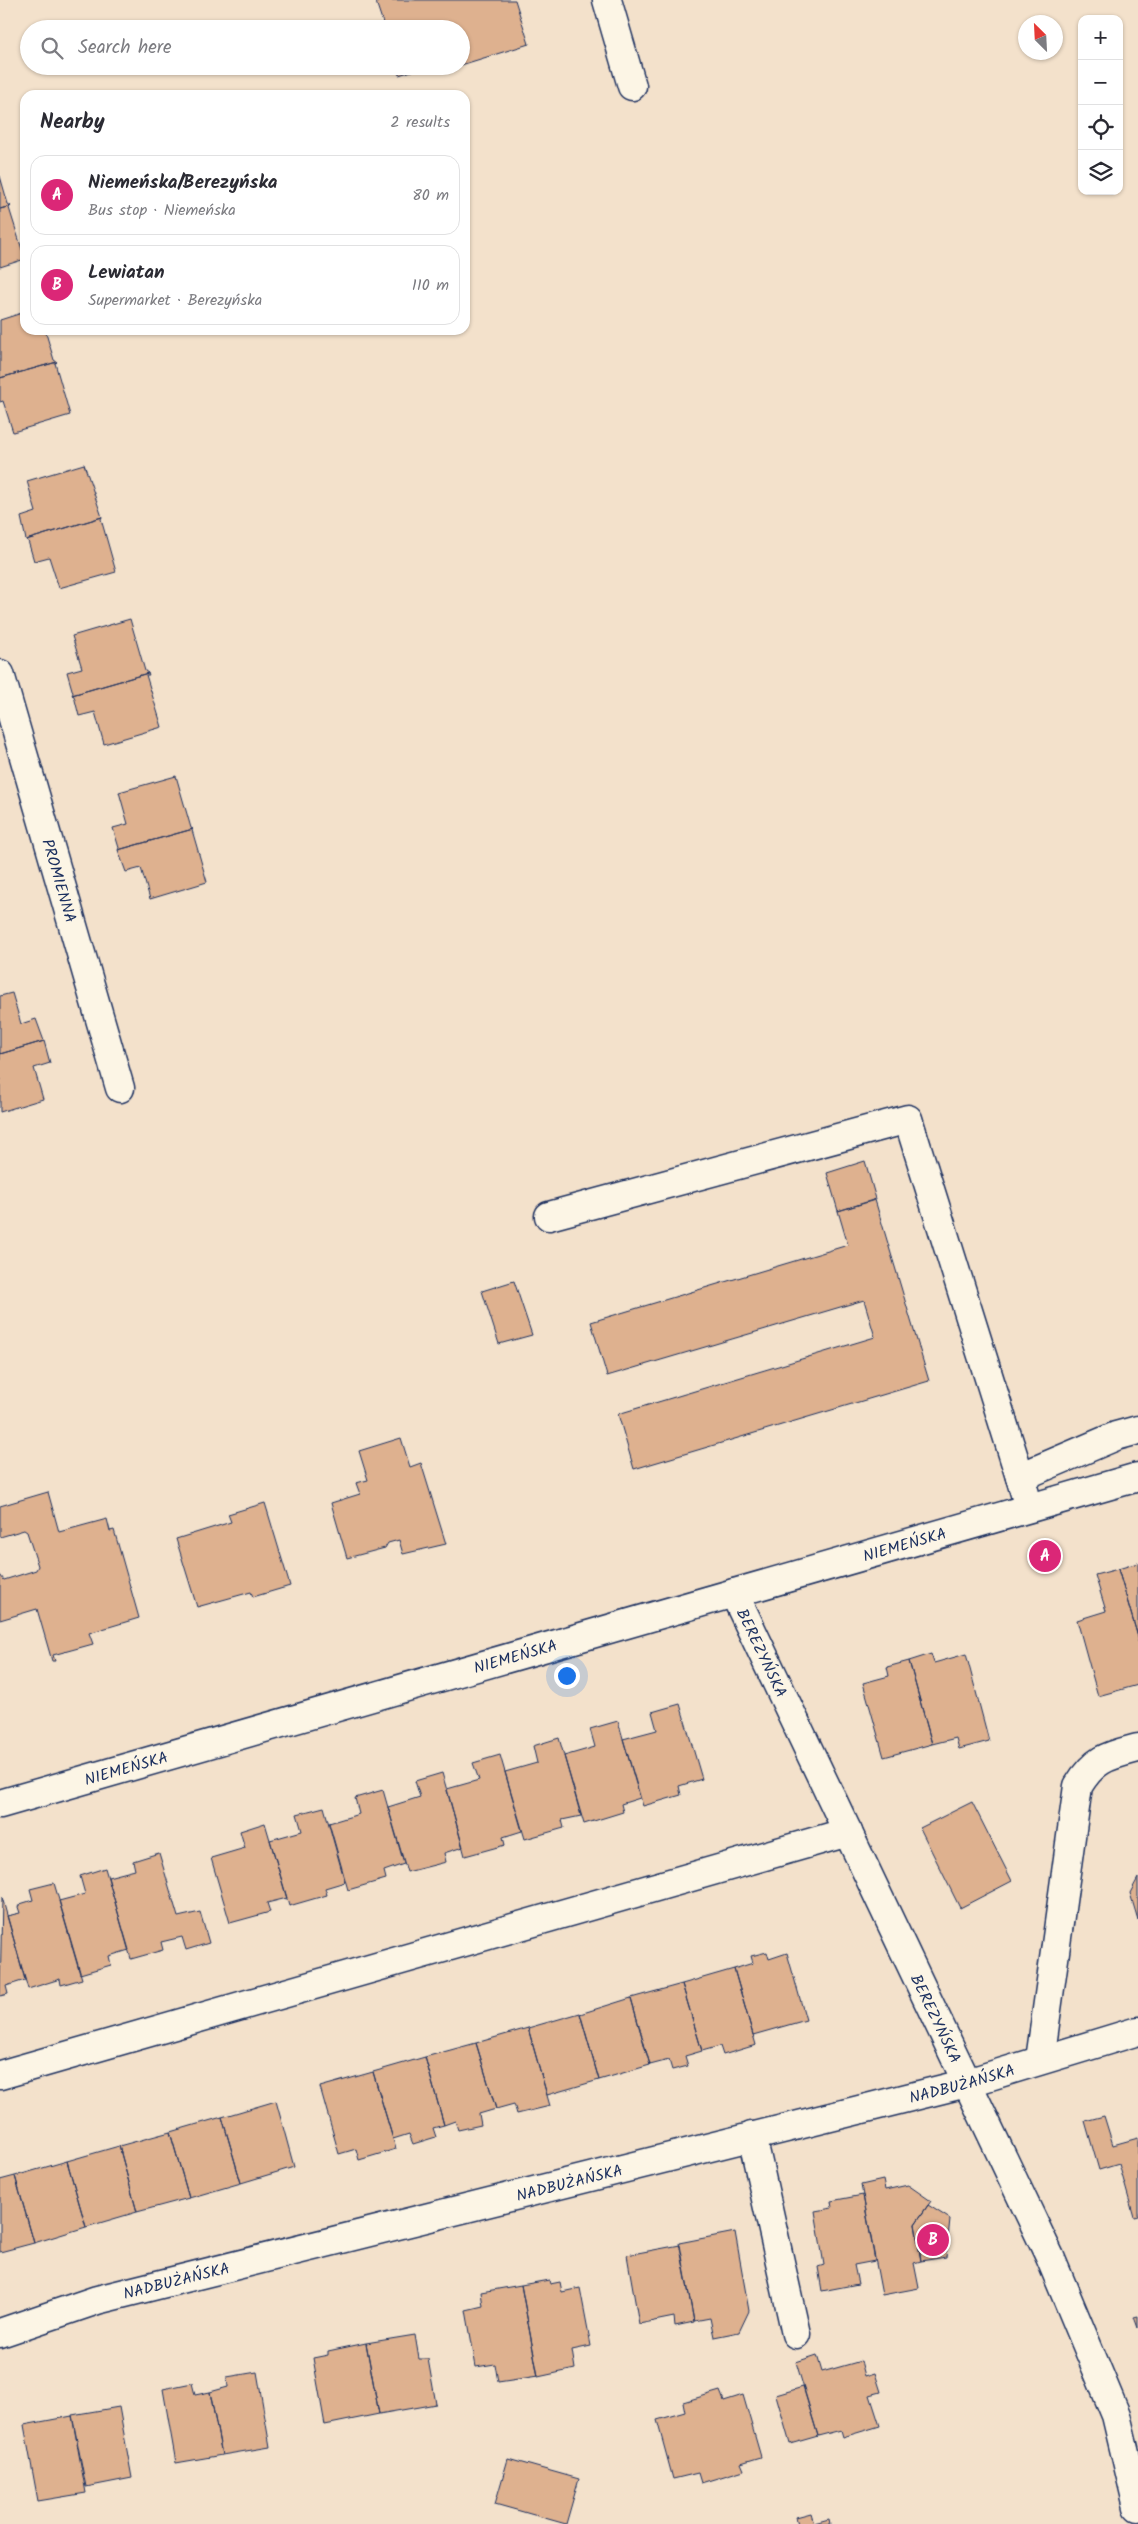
<!DOCTYPE html>
<meta charset="utf-8">
<style>
:root{--surface:#fff;--page:#f2f2f3;--text:#2b2b33;--muted:#7c7c81;--line:#e1e1e2;--accent:#db2777}
body{margin:0;font-family:Kalam,sans-serif;background:var(--page);color:var(--text)}
.controls{position:absolute;right:15px;top:15px;display:grid;overflow:hidden;border-radius:10px;box-shadow:0 1px 4px #0004}
.controls button{width:45px;height:45px;display:grid;place-items:center;padding:0;border:0;border-bottom:1px solid var(--line);background:var(--surface);color:var(--text);font:25px sans-serif}
.compass{position:absolute;left:1018px;top:15px;width:45px;height:45px;border-radius:50%;background:var(--surface);box-shadow:0 1px 4px #0004;rotate:336deg}
.you{position:absolute;left:566px;top:1675px;width:18px;height:18px;margin:-12px;border:4px solid #fff;border-radius:50%;background:#1a73e8;box-shadow:0 0 0 8px #1a73e833}
.badge{display:grid;place-items:center;width:32px;height:32px;border-radius:50%;background:var(--accent);color:#fff;font-size:16px;font-weight:700}
.pin{position:absolute;translate:-50% -50%;border:2px solid #fff;box-shadow:0 1px 5px #0006}
.list{margin:0;padding:0;list-style:none}
h2{display:flex;justify-content:space-between;align-items:center;height:65px;margin:0;padding:0 20px;font-size:21px}
h2 small{font-size:16px;font-weight:400;color:var(--muted)}
.list li{display:grid;grid-template-columns:32px 1fr auto;gap:15px;align-items:center;box-sizing:border-box;height:80px;margin:0 10px 10px;padding:0 10px;border:1px solid var(--line);border-radius:15px}
.list b{display:block;font-size:19px;white-space:nowrap}
.list p{margin:0;font-size:16px;white-space:nowrap;color:var(--muted)}
.list em{font-size:16px;font-style:normal;color:var(--muted)}
.icon{flex:none;width:28px;height:28px;fill:none;stroke:currentColor;stroke-width:2;stroke-linecap:round;stroke-linejoin:round}
.map{position:relative;flex:none;width:1138px;height:2524px;overflow:hidden}
.search{position:absolute;background:var(--surface);box-shadow:0 1px 4px #0004;left:20px;top:20px;width:450px;height:55px;display:flex;align-items:center;gap:12px;box-sizing:border-box;padding:0 18px;border-radius:28px;color:var(--muted);font-size:19px}
.panel{position:absolute;background:var(--surface);box-shadow:0 1px 4px #0004;left:20px;top:90px;width:450px;height:245px;border-radius:15px}
.map>svg:first-child{display:block}
</style>
<div class="map">
<svg width="1138" height="2524" viewBox="0 0 1138 2524">
<rect width="100%" height="100%" fill="#f3e1cb"/>
<filter id="ink" filterUnits="userSpaceOnUse"><feTurbulence type="fractalNoise" baseFrequency=".02" numOctaves="2"/><feDisplacementMap in="SourceGraphic" scale="10" xChannelSelector="R" yChannelSelector="G"/><feConvolveMatrix kernelMatrix="1 2 1 2 8 2 1 2 1" color-interpolation-filters="sRGB"/></filter>
<g filter="url(#ink)">
<path fill="#deb18f" stroke="#1b2f5e" d="M381,0H515L529,44L461,65V29H385L376,2Z
M396,66H427L399,75Z
M443,66H457L444,70Z
M0,176L8,204L11,206L0,209Z
M11,206L9,208L25,259L0,267V209Z
M25,312V330H45L54,360L57,362L0,378V320Z
M57,362L55,363L70,415L13,432L3,401L0,402V378Z
M84,464L102,517L26,540L21,517L36,512L27,481Z
M102,517L101,519L116,572L59,588L49,557L34,561L28,541L26,540Z
M130,619L145,671L148,673L72,695L73,693L67,672L82,668L72,636Z
M148,673L149,675H146L162,727L104,744L95,712L79,716L74,696L72,695Z
M176,776L191,828L193,829L118,850L119,848L113,828L128,824L119,792Z
M192,830L207,882L150,899L141,868L126,872L118,850L193,829Z
M12,993L21,1024L36,1019L44,1041L0,1054V996Z
M44,1041L50,1063L34,1068L43,1099L0,1112V1054Z
M865,1161L876,1199L838,1211L827,1173Z
M875,1200L929,1381L634,1469L618,1414L875,1337L864,1300L607,1376L591,1322L848,1245L838,1211Z
M514,1281L532,1335L499,1344L482,1291Z
M401,1438L410,1467L421,1463L446,1544L403,1554L399,1540L388,1543L385,1548L347,1558L331,1503L360,1494L356,1483L368,1480L359,1451Z
M48,1492L59,1532L107,1519L110,1531L114,1530L139,1618L89,1633L93,1644L53,1655L55,1661H52L37,1609L0,1620V1575L4,1580L36,1570L38,1566L27,1532L24,1530L0,1537V1506Z
M265,1503L290,1586L253,1597L251,1592L197,1607L176,1539L231,1522L228,1514Z
M1138,1563V1637L1118,1569Z
M1118,1569L1138,1637V1685L1098,1696L1077,1620L1106,1611L1095,1575Z
M931,1654L934,1663L966,1654L989,1741L959,1749L956,1738L932,1744L909,1661Z
M909,1661L932,1744L884,1757L863,1683L889,1676L887,1667Z
M680,1704L702,1779L679,1786L681,1795L643,1806L623,1739L657,1730L652,1712Z
M618,1721L640,1798L621,1804L623,1812L584,1824L564,1756L595,1747L590,1729Z
M559,1738L581,1816L562,1820L564,1828L525,1839L505,1772L537,1763L533,1746Z
M500,1755L522,1831L503,1837L505,1845L465,1856L447,1789L479,1780L473,1763Z
M442,1773L463,1847L444,1853L446,1862L407,1872L388,1807L420,1797L415,1781Z
M383,1790L404,1864L384,1871L386,1879L348,1890L329,1823L359,1814L355,1798Z
M972,1802L1012,1881L960,1908L920,1828Z
M324,1807L345,1882L325,1888L327,1895L289,1906L270,1840L302,1831L297,1814Z
M265,1823L287,1898L267,1903L270,1912L230,1923L211,1858L245,1848L240,1831Z
M159,1853L178,1917L200,1912L209,1943L186,1950L182,1937L161,1942L163,1950L131,1959L108,1877L135,1870L133,1861Z
M105,1868L129,1950L109,1956L111,1965L80,1974L59,1901L85,1894L80,1876Z
M1138,1878V1920L1130,1893Z
M54,1883L82,1979L61,1985L60,1979L28,1989L7,1916L20,1913L18,1907L20,1904L33,1900L30,1889Z
M2,1897L25,1980L6,1986L8,1994L0,1996Z
M767,1952L769,1959L787,1953L806,2020L753,2035L734,1969L753,1963L751,1956Z
M734,1969L756,2045L723,2055L720,2046L702,2051L682,1984Z
M682,1984L702,2051L685,2056L688,2066L672,2070L669,2060L650,2065L631,1998Z
M631,1998L650,2065L599,2080L580,2014Z
M580,2013L599,2080L547,2095L528,2028Z
M528,2028L550,2106L517,2114L514,2104L496,2109L476,2043Z
M476,2043L496,2109L479,2114L481,2125L458,2130L455,2121L444,2125L425,2057Z
M425,2057L444,2125L433,2128L436,2137L413,2144L409,2134L393,2139L373,2072Z
M373,2072L396,2149L359,2160L356,2149L339,2154L320,2087Z
M276,2101L294,2167L241,2183L222,2117Z
M1104,2116L1113,2145L1138,2138V2216L1134,2217L1119,2164L1099,2170L1085,2121Z
M222,2117L241,2183L189,2198L170,2132Z
M170,2132L189,2198L137,2212L119,2146Z
M119,2146L137,2212L86,2227L67,2161Z
M67,2161L86,2227L34,2243L15,2176Z
M15,2176L34,2243L0,2252V2180Z
M883,2180L885,2190L908,2185L931,2201L915,2224L921,2261L914,2263L919,2288L882,2295L861,2185Z
M863,2195L875,2261L854,2265L858,2284L822,2291L818,2267L824,2265L815,2211L832,2208L831,2201Z
M928,2205L950,2219L946,2257L921,2261L915,2224Z
M735,2232L749,2311L739,2332L714,2337L710,2318L694,2321L679,2243Z
M680,2245L694,2322L675,2326L674,2317L639,2324L627,2255Z
M549,2280L550,2284L560,2282L562,2292L580,2288L591,2346L572,2350L575,2369L538,2377L521,2285Z
M521,2285L538,2376L498,2382L495,2364L476,2367L466,2310L483,2306L481,2292Z
M1138,2316V2328L1134,2317Z
M415,2335L419,2359H428L436,2404L379,2414L366,2343Z
M366,2343L379,2414L325,2425L313,2358L328,2355V2351Z
M817,2355L822,2372L861,2361L865,2376L875,2373L881,2392L870,2395L880,2426L843,2437L841,2430L818,2436L796,2362Z
M257,2372L270,2447L222,2455L210,2392L228,2387L227,2377Z
M192,2383L195,2395L210,2392L222,2455L176,2463L163,2389Z
M803,2387L818,2436L790,2444L776,2395Z
M720,2391L724,2401L743,2395L761,2457L741,2463L744,2470L701,2483L698,2473L673,2479L657,2420L685,2412L683,2402Z
M119,2407L132,2478L86,2487L72,2415Z
M72,2416L86,2493L38,2501L24,2425Z
M508,2459L579,2479L566,2524L495,2504Z
M811,2513L814,2523L829,2519L830,2524H798L796,2517Z"/>
<g fill="none" stroke-linecap="round" stroke-linejoin="round">
<defs>
<g id="minor">
<path d="M607,0L632,86"/>
<path id="s1" d="M0,674L120,1088"/>
<path d="M549,1216L908,1119L1020,1477"/>
<path d="M1025,1494L1020,1477L1116,1436L1138,1430"/>
<path id="s2" d="M734,1593L1050,2257L1116,2415L1138,2507"/>
<path id="s3" d="M0,1804L1138,1477"/>
<path d="M1040,2060L1078,1786C1095,1758 1108,1756 1138,1748"/>
<path d="M0,2075L848,1832"/>
<path d="M752,2136L796,2334"/>
<path id="s4" d="M0,2333L97,2300L967,2083L1138,2031"/>
</g>
</defs>
<use href="#minor" stroke="#1b2f5e" stroke-width="31"/>
<use href="#minor" stroke="#fcf5e5" stroke-width="28"/>
</g>
</g>
<g text-anchor="middle" stroke-width="4" stroke-linejoin="round" paint-order="stroke">
<g font-size="16" fill="#1b2f5e" stroke="#fcf5e5">
<text dy="6" stroke="none"><textPath href="#s1" startOffset="215">PROMIENNA</textPath></text>
<text dy="6" stroke="none"><textPath href="#s3" startOffset="941">NIEMEŃSKA</textPath></text>
<text dy="6" stroke="none"><textPath href="#s2" startOffset="66">BEREZYŃSKA</textPath></text>
<text dy="6" stroke="none"><textPath href="#s3" startOffset="536">NIEMEŃSKA</textPath></text>
<text dy="6" stroke="none"><textPath href="#s3" startOffset="131">NIEMEŃSKA</textPath></text>
<text dy="6" stroke="none"><textPath href="#s2" startOffset="471">BEREZYŃSKA</textPath></text>
<text dy="6" stroke="none"><textPath href="#s4" startOffset="994">NADBUŻAŃSKA</textPath></text>
<text dy="6" stroke="none"><textPath href="#s4" startOffset="589">NADBUŻAŃSKA</textPath></text>
<text dy="6" stroke="none"><textPath href="#s4" startOffset="184">NADBUŻAŃSKA</textPath></text>
</g>
</g>
</svg>
<div class="controls">
<button>+</button>
<button>−</button>
<button><svg class="icon" aria-label="locate" viewBox="0 0 24 24"><circle cx="12" cy="12" r="6"/><path d="M12 2v4M12 18v4M2 12h4M18 12h4"/></svg></button>
<button><svg class="icon" aria-label="layers" viewBox="0 0 24 24"><path d="M12 4l9 5-9 5-9-5zM3 14l9 5 9-5"/></svg></button>
</div>
<svg class="compass" viewBox="-18 -18 36 36"><path d="M0-13l5 13h-10z" fill="#e53935"/><path d="M0 13l5-13h-10z" fill="#7c7c81"/></svg>
<div class="you"></div>
<div class="pin badge" style="left:1045px;top:1556px">A</div>
<div class="pin badge" style="left:933px;top:2240px">B</div>
<div class="search"><svg class="icon" aria-label="search" viewBox="0 0 24 24"><circle cx="10" cy="10" r="6"/><path d="M15 15l6 6"/></svg>Search here</div>
<section class="panel">
<h2>Nearby<small>2 results</small></h2>
<ul class="list">
<li><span class="badge">A</span><div><b>Niemeńska/Berezyńska</b><p>Bus stop · Niemeńska</p></div><em>80 m</em></li>
<li><span class="badge">B</span><div><b>Lewiatan</b><p>Supermarket · Berezyńska</p></div><em>110 m</em></li>
</ul>
</section>
</div>
